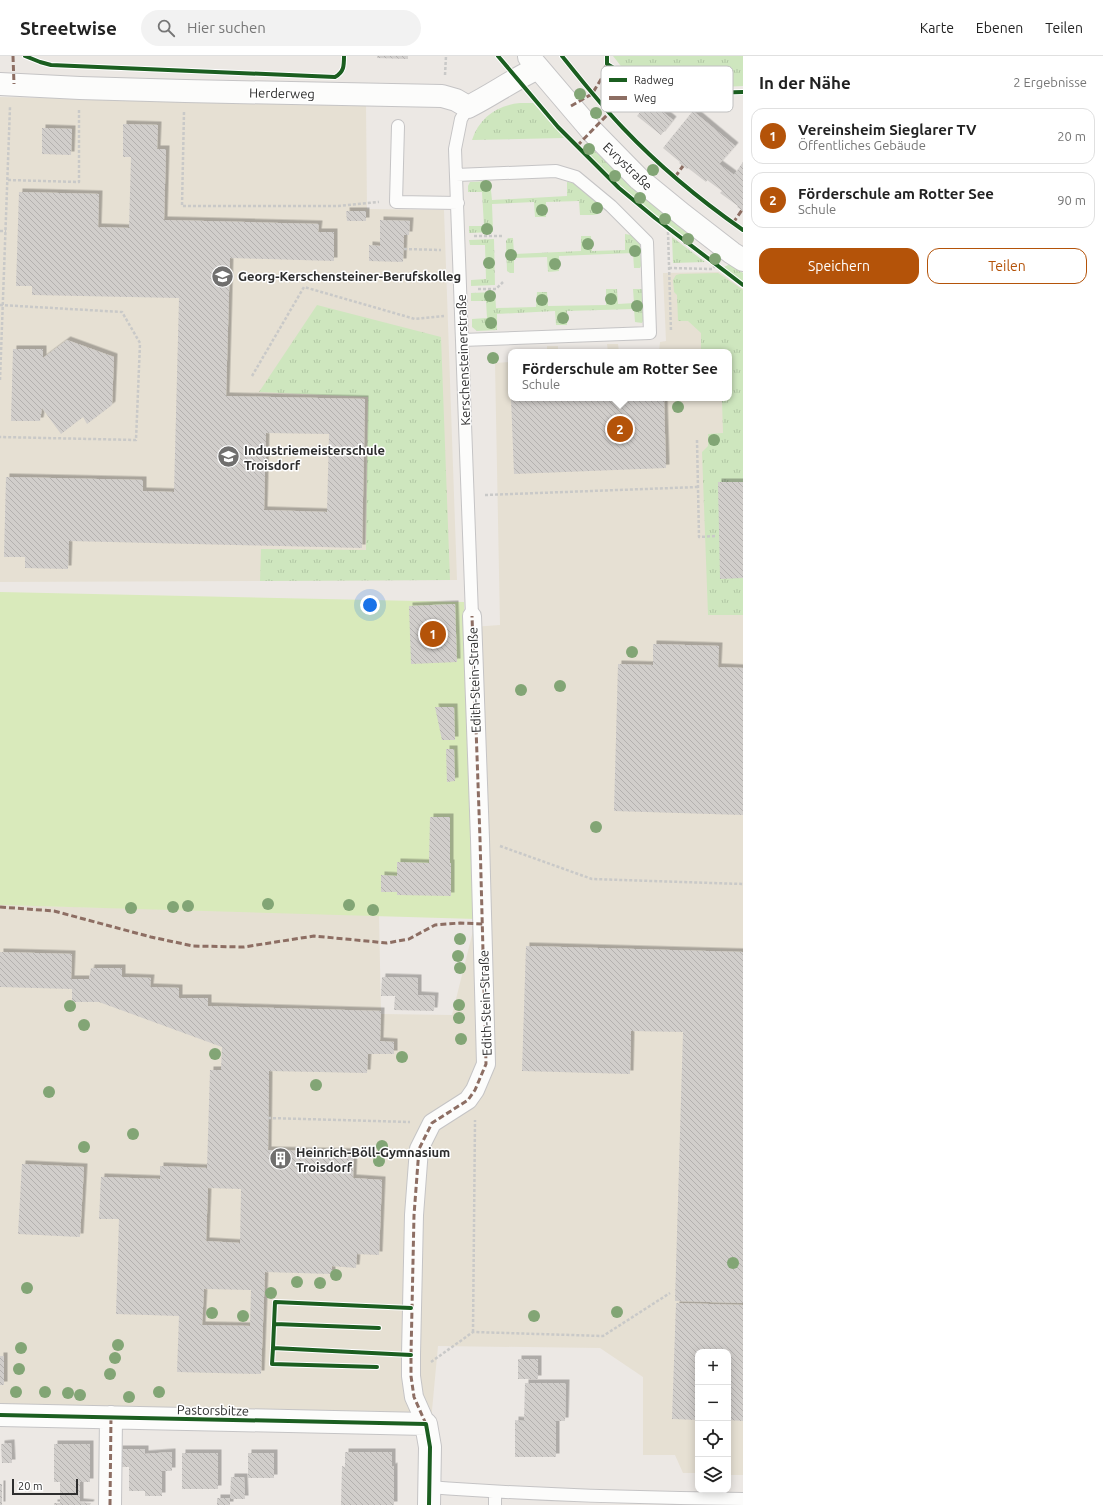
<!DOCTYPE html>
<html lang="de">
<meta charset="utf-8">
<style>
:root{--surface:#fff;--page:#f2f2f2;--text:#222;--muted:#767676;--line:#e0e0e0;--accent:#b45309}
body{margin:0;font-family:Ubuntu,sans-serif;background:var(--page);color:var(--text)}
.controls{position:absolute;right:12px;bottom:12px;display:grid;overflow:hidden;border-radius:8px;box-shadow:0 2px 10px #0003}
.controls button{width:36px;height:36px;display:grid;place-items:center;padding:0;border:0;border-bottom:1px solid var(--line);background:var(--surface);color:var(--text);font:20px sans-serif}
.scale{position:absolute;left:12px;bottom:10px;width:66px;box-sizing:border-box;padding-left:4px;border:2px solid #2e2e2e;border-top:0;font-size:11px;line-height:14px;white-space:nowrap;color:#2e2e2e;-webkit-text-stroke:3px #fff;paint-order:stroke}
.you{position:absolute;left:370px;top:549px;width:14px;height:14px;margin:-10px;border:3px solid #fff;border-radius:50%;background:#1a73e8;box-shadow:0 0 0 6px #1a73e833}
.badge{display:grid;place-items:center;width:26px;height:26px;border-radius:50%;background:var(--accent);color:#fff;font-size:13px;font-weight:700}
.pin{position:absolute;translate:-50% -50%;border:2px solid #fff;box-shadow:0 1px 4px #0006}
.popup{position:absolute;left:508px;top:293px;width:224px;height:52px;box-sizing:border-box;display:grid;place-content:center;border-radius:8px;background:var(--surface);filter:drop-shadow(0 1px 3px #0005);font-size:13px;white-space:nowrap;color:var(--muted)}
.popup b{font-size:15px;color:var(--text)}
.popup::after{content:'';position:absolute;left:50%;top:100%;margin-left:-8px;border:8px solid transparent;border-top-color:var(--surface)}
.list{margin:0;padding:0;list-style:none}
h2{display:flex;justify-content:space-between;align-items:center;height:52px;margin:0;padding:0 16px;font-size:17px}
h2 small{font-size:13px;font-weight:400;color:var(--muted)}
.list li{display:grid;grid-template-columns:26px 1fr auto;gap:12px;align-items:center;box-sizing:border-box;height:56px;margin:0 8px 8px;padding:0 8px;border:1px solid var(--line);border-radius:12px}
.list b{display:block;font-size:15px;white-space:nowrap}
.list p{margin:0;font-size:13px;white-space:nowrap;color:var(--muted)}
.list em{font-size:13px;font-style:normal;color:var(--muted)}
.actions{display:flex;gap:8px;padding:12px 16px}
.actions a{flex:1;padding:9px 0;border:1px solid var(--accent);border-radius:12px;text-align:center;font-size:14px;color:var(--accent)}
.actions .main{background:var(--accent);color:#fff}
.icon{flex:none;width:22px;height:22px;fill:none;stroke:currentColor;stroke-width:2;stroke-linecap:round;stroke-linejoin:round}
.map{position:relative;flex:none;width:743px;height:1449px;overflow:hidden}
header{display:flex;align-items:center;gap:24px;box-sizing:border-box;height:56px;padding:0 20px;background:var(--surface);border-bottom:1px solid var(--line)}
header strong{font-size:19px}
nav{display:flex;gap:22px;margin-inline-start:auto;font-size:14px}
.search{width:280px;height:36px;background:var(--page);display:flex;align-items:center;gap:10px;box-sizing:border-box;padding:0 14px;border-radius:22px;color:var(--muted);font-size:15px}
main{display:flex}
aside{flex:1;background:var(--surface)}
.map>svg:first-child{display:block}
</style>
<header>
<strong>Streetwise</strong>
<div class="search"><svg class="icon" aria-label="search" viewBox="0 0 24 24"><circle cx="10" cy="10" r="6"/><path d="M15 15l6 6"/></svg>Hier suchen</div>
<nav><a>Karte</a><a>Ebenen</a><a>Teilen</a></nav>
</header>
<main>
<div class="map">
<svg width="743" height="1449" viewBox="0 0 743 1449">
<defs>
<pattern id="grass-tufts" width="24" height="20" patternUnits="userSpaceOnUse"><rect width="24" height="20" fill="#cee6be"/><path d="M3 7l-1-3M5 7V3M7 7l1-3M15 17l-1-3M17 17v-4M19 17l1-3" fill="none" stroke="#b1c6a4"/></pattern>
<pattern id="building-back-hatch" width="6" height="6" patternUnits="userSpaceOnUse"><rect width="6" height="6" fill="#d1cecb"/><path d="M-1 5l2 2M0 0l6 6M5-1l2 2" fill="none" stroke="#b4b1af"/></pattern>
<filter id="shadow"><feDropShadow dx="3.5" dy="-3.5" stdDeviation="0" flood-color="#0004"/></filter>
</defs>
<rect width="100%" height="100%" fill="#ece8e4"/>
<path fill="#e6e0d3" d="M0,41L366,49L367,153L444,154L457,524L0,526Z
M719,216L743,233V1419H728V1296H698V1417H683L675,1399H643V1321L600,1292L438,1290L431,1365L0,1351V849L379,859L381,958L452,959L476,863L472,571L500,569L495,307L511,306V342H729V296H659L660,286L666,285L663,217Z
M607,288H618L619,296H608Z
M547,290H558V296H547Z"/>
<path fill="url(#grass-tufts)" d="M613,0H743V30C713,31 651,38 627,17C622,12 618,6 613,0Z
M520,47H533L564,82L472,84C479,62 497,49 520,47Z
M587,88L636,134L691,180L692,188C655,161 614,127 584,92Z
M490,125L492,144L567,140V126C581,126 590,140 600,149V154L598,158L593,159H580L579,145L546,146V161H535L534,146L492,148L493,176L469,177V170H484L482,136H468V130L470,126Z
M625,178L631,179L640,188L641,210L640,212H634L633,197L559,200V215L548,216L547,201L514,202V217H510L507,215L506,185L508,182H513L514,198L581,195V180H591L592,195L625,194Z
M672,181L705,206L673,207Z
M494,183L495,229L471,230V224L486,223L485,189H470L469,184Z
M730,208L743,217V226L726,215L724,211Z
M718,217L743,234V559H708L702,396L708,390V378L723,377L722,345H707V342H729V296H701V277L688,265H678L677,239L674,236L673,224L676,219L680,218Z
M606,233H617L618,248L634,247L633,233H641L643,234L644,263L642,267L635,266L634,253L567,255V269H556L555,255L497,258V274L477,275L472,271V263L487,262L486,245H471V237L495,236L496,252L536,251L537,236H547L548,250L606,249Z
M317,249L441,281L450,524L260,525L261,493L366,494L368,341L259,336Z"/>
<path fill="#d9eabb" d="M0,536L464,546L476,863L0,849Z"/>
<path fill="url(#building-back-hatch)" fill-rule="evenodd" filter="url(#shadow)" d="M377,0H408V3L377,2Z
M649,45L673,64L661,79L637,60Z
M693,55L735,90L719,108L734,119L743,106V155L737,151L738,150L720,137L722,135L707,124L706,126L688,112L687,113L679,107L680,106L663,92Z
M123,68L158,69L157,93H166L164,164L319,168L318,176H334V205L230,202L226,340L365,343L362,492L69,485L68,513L25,512V501H4L6,421L143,424V435L174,436L179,242L32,239V230H16L19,136L99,138L98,171L129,172L131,101H123ZM266,377L329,378L327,456L264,454Z
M42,72L72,73L71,99L42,98Z
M346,155H366V165H347Z
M380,164L410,165L409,179H404L403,206L369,205V189L380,190Z
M67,284L114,301L112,349L87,368L83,361L61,378L42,352L40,365H11L13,293H43V302Z
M511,342H664L666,412L514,418Z
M718,426H743V522L720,523Z
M455,548L457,606L411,608L409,550Z
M653,588L719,590L718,611L743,612V759L614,755L618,608L653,609Z
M435,651H454L455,684H442Z
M446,693H454L455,725L447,726Z
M430,761H450V807H451V840L397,839V836H381V819L397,820V806L429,807Z
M526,890L743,896V1247L675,1245L683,976L631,975L630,1018L522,1015Z
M0,896L72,898L71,923H89L91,912H122V921L151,922L150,931L179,932V942H208V950L381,955L380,985L394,986V998H368L367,1017L269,1015L268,1094L354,1096L353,1122L382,1124L379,1199L357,1198L356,1212L332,1210V1218L265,1216L261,1318L177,1316L179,1260L116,1258L119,1163H99L101,1121L160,1123V1110L207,1112L210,1014H221L222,991L99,946H72V933L0,931ZM208,1132L241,1133L240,1187L206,1185ZM204,1233L251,1234L250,1270L202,1269Z
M382,921L418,922V939L435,940L434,955L394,954L395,940H381Z
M22,1108L84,1111L80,1181L18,1178Z
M676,1247L743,1249V1365L728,1364V1296H698V1364L672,1363Z
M0,1300H4V1329H0Z
M518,1303H538V1323H518Z
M525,1327H566L565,1365H556V1401H515V1364L524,1365Z
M11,1387L12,1407H2L1,1388Z
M54,1388H90V1426H80V1446L91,1447L90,1449H54V1447H60V1426H54Z
M119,1393H145V1398L172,1396V1415H162V1440H145V1435H129V1411H119Z
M345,1396H392V1411L394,1410V1449H341L342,1410L345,1411Z
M182,1397H218V1433H182Z
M248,1397H274V1422H248Z
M231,1421H244L245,1443H230Z
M0,1428H2V1449H0Z
M217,1442H230V1449H217Z"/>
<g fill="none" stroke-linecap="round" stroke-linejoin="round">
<defs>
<path id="service" d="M468,51L461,63L455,93L472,560
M398,70L396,146L458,147
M456,119L556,115L576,121L611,150L647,186L650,277L462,284
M429,1431C534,1439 638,1442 743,1443
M495,1449V1436"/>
<path id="pedestrian" d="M426,1368L414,1341L411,1320V1299L414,1159L419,1093L432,1067L468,1044L475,1034L486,1008L480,783L472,560"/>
<path id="minor" d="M529,1L592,75L639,123L683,159L732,197L743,204
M0,28L80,32L185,35L442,40L456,44L468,51C492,39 514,23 538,12
M0,1359L426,1368L430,1391L429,1449
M110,1449L111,1361"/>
</defs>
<use href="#service" stroke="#c5c4c5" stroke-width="14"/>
<use href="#pedestrian" stroke="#c5c4c5" stroke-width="20"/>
<use href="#minor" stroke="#c5c4c5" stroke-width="24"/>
<path stroke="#c9c9c8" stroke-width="2.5" stroke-dasharray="3 2" stroke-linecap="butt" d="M445,19L446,0
M184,56L182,150H338L379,146
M8,124L79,126V53
M0,175H6
M668,176L671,276
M474,180H502
M404,193L441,194
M669,212L712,213L715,210
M478,233H496L503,226
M0,249L122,256L140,287L136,384L0,381
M252,320L304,231L415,263L444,260
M0,324L10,51
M697,384L699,481L716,480
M485,439L698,431
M500,790L592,823L743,828
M268,1062L410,1066
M473,1276L475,1064
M431,1306L473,1276L603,1280L670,1237"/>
<use href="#service" stroke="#fcfcfb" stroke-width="12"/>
<use href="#pedestrian" stroke="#fcfcfb" stroke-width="18"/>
<use href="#minor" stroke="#fcfcfb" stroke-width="22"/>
<path stroke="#8d6e63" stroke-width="3" stroke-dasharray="6 3" stroke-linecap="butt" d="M13,0L14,28
M571,50L592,38L603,20L607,4
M577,90L609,57
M675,121L683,110
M733,167L742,154
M0,851L54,855L151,881L193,890L244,891L314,880L387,887L409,883L435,869L460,867L483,868
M426,1368L414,1341L411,1320V1299L414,1159L419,1093L432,1067L468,1044L475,1034L486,1008L480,783L472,560
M110,1449L111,1361"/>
<defs>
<path id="cycleway" d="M25,0L40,6L51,9L335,21C344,16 344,10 344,0
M498,0L558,71L619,132L655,162L743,229
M562,0C582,25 601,49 623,72C659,110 700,144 743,174
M607,0V8L624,18L655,32L708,37L743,36
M275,1268L379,1272
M273,1292L275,1246L411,1252
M377,1311L272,1308L273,1292L411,1299
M0,1359L426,1368L430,1391L429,1449"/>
</defs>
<use href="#cycleway" stroke="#fff" stroke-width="6"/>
<use href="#cycleway" stroke="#1b5e20" stroke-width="4"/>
</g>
<g fill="#82a575">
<circle cx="580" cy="38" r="6"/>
<circle cx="596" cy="57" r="6"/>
<circle cx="589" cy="93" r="6"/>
<circle cx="653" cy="114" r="6"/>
<circle cx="615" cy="120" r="6"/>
<circle cx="486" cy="130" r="6"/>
<circle cx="640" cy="142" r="6"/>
<circle cx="597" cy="152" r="6"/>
<circle cx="542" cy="154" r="6"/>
<circle cx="665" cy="163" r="6"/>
<circle cx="487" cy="173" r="6"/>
<circle cx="688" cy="183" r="6"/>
<circle cx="588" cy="188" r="6"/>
<circle cx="635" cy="195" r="6"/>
<circle cx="511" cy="199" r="6"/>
<circle cx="715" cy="203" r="6"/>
<circle cx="489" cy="207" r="6"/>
<circle cx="555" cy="208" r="6"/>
<circle cx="490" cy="240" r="6"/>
<circle cx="611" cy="243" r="6"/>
<circle cx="542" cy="244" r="6"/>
<circle cx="637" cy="250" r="6"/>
<circle cx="563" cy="262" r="6"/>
<circle cx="491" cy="267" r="6"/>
<circle cx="493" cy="302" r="6"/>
<circle cx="678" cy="351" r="6"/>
<circle cx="714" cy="384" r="6"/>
<circle cx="632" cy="596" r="6"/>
<circle cx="560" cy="630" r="6"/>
<circle cx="521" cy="634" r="6"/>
<circle cx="596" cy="771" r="6"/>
<circle cx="268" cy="848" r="6"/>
<circle cx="349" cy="849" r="6"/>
<circle cx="188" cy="850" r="6"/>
<circle cx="173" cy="851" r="6"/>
<circle cx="131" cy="852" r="6"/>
<circle cx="373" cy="854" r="6"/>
<circle cx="460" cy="883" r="6"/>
<circle cx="458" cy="900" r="6"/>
<circle cx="460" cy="912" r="6"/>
<circle cx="459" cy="949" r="6"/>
<circle cx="70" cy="950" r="6"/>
<circle cx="459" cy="962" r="6"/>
<circle cx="84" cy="969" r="6"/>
<circle cx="461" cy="983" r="6"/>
<circle cx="215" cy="998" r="6"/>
<circle cx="402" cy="1001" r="6"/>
<circle cx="316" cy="1029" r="6"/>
<circle cx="49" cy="1036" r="6"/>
<circle cx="133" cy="1078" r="6"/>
<circle cx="382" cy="1090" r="6"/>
<circle cx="84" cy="1091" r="6"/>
<circle cx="379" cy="1105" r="6"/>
<circle cx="733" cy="1207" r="6"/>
<circle cx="336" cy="1219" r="6"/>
<circle cx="297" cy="1226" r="6"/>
<circle cx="320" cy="1227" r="6"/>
<circle cx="27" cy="1232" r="6"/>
<circle cx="271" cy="1237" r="6"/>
<circle cx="617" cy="1256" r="6"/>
<circle cx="212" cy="1257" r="6"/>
<circle cx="243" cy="1260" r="6"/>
<circle cx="534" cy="1260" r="6"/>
<circle cx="118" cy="1289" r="6"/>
<circle cx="21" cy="1292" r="6"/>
<circle cx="115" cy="1302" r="6"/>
<circle cx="19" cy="1313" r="6"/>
<circle cx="110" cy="1318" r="6"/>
<circle cx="16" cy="1336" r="6"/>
<circle cx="45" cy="1336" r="6"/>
<circle cx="159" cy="1336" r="6"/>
<circle cx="68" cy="1337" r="6"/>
<circle cx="80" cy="1339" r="6"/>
<circle cx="129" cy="1341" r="6"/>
</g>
<defs>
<symbol id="school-disc" viewBox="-11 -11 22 22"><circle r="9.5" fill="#706f6e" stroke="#fff"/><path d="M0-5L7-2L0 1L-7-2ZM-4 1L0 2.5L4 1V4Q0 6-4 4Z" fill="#fff"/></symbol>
<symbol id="building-disc" viewBox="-11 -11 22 22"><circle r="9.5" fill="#706f6e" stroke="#fff"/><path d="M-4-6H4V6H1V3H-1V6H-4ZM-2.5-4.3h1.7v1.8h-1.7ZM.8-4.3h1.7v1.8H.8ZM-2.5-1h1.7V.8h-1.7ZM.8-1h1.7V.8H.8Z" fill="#fff"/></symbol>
</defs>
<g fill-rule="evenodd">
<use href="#school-disc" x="210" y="208" width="25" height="25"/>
<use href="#school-disc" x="216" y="388" width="25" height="25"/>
<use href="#building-disc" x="268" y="1090" width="25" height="25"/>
</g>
<g text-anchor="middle" stroke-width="3" stroke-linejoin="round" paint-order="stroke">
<g font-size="13" fill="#2e2e2e" stroke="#fff">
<text transform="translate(282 37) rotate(1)" y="5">Herderweg</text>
<text transform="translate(628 110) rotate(44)" y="5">Evrystraße</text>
<text transform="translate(463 304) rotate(-92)" y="5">Kerschensteinerstraße</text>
<text transform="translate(474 624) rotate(-92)" y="5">Edith-Stein-Straße</text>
<text transform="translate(485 947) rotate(-92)" y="5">Edith-Stein-Straße</text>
<text transform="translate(213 1354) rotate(1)" y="5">Pastorsbitze</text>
</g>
<g font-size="13" font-weight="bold" fill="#2e2e2e" stroke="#fff" text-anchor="start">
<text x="238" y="225">Georg-Kerschensteiner-Berufskolleg</text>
<text x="244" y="399">Industriemeisterschule<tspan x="244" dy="15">Troisdorf</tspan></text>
<text x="296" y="1101">Heinrich-Böll-Gymnasium<tspan x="296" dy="15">Troisdorf</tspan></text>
</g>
</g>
<rect x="601" y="10" width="132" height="46" rx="6" fill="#fff" stroke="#c0c0c0" stroke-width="1"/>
<rect x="609" y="22" width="18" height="4" fill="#1b5e20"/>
<rect x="609" y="40" width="18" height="4" fill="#8d6e63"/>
<g font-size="11" fill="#2e2e2e">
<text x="634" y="28">Radweg</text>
<text x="634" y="46">Weg</text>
</g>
</svg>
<div class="controls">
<button>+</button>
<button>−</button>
<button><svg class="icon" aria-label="locate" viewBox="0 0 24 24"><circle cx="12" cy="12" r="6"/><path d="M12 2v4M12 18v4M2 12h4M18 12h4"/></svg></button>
<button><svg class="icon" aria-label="layers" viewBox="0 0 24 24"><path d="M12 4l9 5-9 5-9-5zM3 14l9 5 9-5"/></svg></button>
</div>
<div class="scale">20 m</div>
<div class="you"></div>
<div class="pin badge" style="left:433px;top:578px">1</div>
<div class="pin badge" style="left:620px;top:373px">2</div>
<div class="popup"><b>Förderschule am Rotter See</b>Schule</div>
</div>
<aside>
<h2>In der Nähe<small>2 Ergebnisse</small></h2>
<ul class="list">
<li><span class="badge">1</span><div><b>Vereinsheim Sieglarer TV</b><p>Öffentliches Gebäude</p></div><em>20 m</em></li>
<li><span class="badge">2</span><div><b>Förderschule am Rotter See</b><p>Schule</p></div><em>90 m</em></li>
</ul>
<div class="actions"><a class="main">Speichern</a><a>Teilen</a></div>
</aside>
</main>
